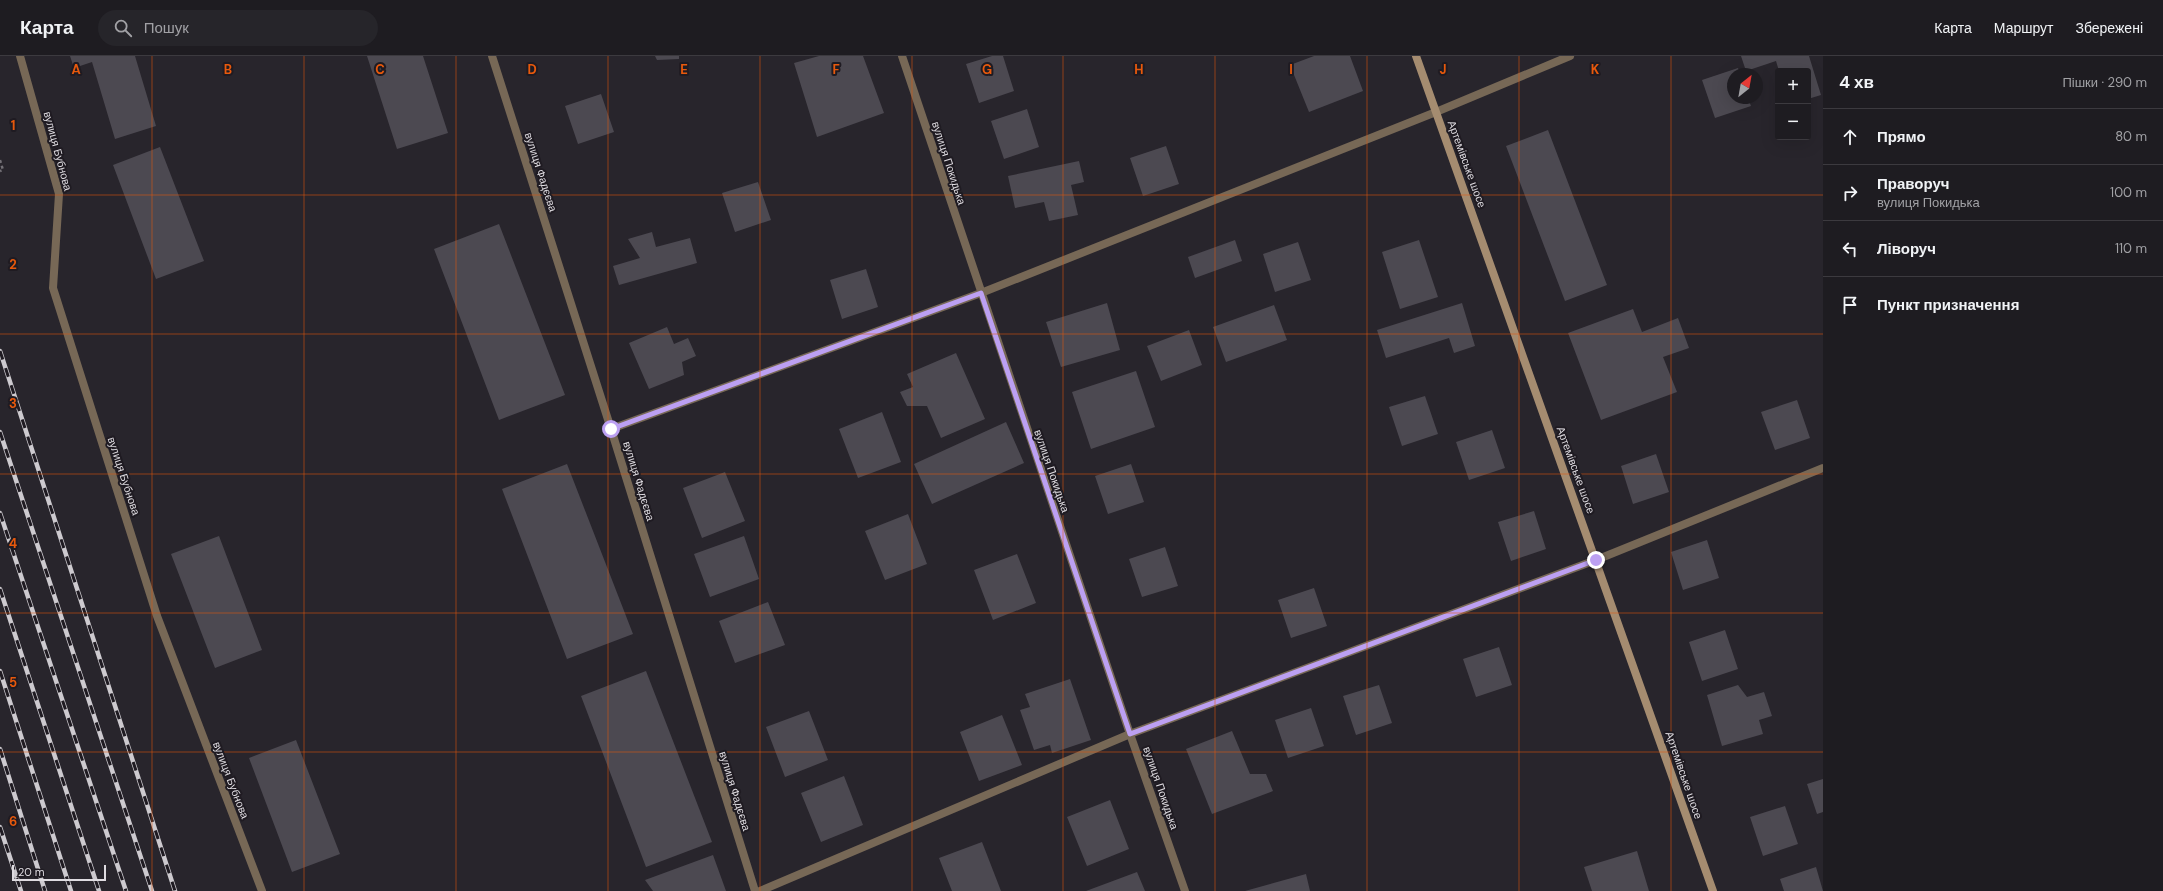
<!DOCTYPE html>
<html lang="uk">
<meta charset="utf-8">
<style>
:root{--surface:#1e1c21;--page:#26252a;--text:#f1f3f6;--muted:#a1a1a5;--line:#3c3a3f}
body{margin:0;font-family:"DM Sans",sans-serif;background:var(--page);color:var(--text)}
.controls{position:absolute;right:12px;top:12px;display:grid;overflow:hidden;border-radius:4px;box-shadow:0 4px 16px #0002}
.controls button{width:36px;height:36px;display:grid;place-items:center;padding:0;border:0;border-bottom:1px solid var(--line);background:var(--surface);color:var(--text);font:20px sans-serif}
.compass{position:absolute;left:1727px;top:12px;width:36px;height:36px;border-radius:50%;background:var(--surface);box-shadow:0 4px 16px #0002;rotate:31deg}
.scale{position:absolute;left:12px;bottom:10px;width:94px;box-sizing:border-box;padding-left:4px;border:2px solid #dfdce1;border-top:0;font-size:11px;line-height:14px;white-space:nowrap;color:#dfdce1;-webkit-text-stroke:3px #1f1b22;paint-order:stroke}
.stop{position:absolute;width:12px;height:12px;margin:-9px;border:3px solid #bca0f2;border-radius:50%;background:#fff}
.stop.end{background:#bca0f2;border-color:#fff;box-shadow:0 1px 4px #0008}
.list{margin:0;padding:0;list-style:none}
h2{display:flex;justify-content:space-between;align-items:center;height:52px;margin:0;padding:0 16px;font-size:17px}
h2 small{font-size:13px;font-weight:400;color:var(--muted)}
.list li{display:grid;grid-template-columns:26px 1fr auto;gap:12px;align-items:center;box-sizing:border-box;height:56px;padding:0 16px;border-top:1px solid var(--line)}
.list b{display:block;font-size:15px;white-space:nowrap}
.list p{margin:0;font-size:13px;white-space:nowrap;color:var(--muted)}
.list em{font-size:13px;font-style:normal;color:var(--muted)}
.icon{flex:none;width:22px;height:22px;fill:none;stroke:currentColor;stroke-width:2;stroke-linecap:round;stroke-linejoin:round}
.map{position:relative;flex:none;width:1823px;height:835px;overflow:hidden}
header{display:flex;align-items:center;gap:24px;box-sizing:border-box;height:56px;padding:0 20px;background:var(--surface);border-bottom:1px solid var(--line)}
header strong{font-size:19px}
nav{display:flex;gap:22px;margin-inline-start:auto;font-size:14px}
.search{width:280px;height:36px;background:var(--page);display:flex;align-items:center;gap:10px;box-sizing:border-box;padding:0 14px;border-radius:22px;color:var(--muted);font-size:15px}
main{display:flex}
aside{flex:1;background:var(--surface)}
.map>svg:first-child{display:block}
</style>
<header>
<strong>Карта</strong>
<div class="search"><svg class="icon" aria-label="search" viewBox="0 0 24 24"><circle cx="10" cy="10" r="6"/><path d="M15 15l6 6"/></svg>Пошук</div>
<nav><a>Карта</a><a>Маршрут</a><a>Збережені</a></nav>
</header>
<main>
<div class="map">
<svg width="1823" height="835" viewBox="0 0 1823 835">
<rect width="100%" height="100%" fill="#28252c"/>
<path fill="#4c4951" d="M70,0H135L156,70L115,83L92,6L74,12Z
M367,0H423L448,77L397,93Z
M655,0H679V3L657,4Z
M819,0H863L884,57L817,81L794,7Z
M992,0H1003L1014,35L979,47L966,8Z
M1314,0H1350L1363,35L1309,56L1290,9Z
M1741,0H1809L1821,39L1808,43V15H1779L1776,5L1746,15Z
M1738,12L1740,18H1733V42H1748L1751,50L1715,62L1702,24Z
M601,38L614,76L578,88L565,50Z
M1027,53L1039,91L1004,103L991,65Z
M1548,74L1607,229L1565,245L1506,90Z
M1166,90L1179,128L1143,140L1130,102Z
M160,91L204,205L156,223L113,109Z
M1079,105L1084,126L1071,129L1078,159L1049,165L1044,146L1015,152L1008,120Z
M758,126L771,164L735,176L722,137Z
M499,168L565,339L499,364L434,193Z
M652,176L656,191L690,182L697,207L619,229L613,210L640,202L628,183Z
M1235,184L1242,205L1195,222L1188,201Z
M1419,184L1438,241L1400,253L1382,196Z
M1298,186L1311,224L1275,236L1263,198Z
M866,213L878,251L842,263L830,224Z
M1107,247L1120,294L1061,311L1046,266Z
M1462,247L1475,290L1454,297L1449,282L1386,302L1377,274Z
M1274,249L1287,284L1226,306L1213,271Z
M1633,253L1642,276L1678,262L1689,292L1663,301L1677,336L1601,364L1568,277Z
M667,271L674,288L688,282L696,300L682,306L684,319L649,333L629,287Z
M1189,274L1202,309L1161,325L1147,290Z
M956,297L985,363L941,382L927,350H907L900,336L913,331L907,318Z
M1136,315L1155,371L1091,393L1072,336Z
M1425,340L1438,378L1402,390L1389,351Z
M1797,344L1810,382L1775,394L1761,356Z
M882,356L901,406L858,422L839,373Z
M1006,366L1024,407L932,448L914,408Z
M1492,374L1505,412L1469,424L1456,386Z
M1656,398L1669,436L1633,448L1621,410Z
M567,408L633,578L567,603L502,433Z
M1131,408L1144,446L1108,458L1095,420Z
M725,416L745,465L702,482L683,432Z
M1534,455L1546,493L1511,505L1498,466Z
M908,458L927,508L885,524L865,475Z
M219,480L262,594L215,612L171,498Z
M744,480L759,523L710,541L694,498Z
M1707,484L1719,522L1683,534L1671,496Z
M1165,491L1178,530L1142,541L1129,503Z
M1017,498L1036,547L993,564L974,514Z
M1314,532L1327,570L1291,582L1278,544Z
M768,546L785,589L735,607L719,565Z
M1725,574L1738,613L1702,625L1689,586Z
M1499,591L1512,629L1476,641L1463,603Z
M646,615L712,786L646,811L581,640Z
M1070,623L1091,684L1052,697L1050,689L1034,694L1020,654L1030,651L1025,638Z
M1379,629L1392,667L1356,679L1343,640Z
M1738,629L1747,641L1764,636L1772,660L1759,664L1763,678L1722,690L1707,639Z
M1311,652L1324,690L1288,702L1275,664Z
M809,655L828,704L785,721L766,671Z
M1002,659L1022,709L979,725L960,676Z
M1232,675L1250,718H1266L1273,735L1212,758L1186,693Z
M296,684L340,798L292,816L249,702Z
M844,720L863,769L821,786L801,737Z
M1823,723V756L1817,758L1807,728Z
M1110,744L1129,793L1087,810L1067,761Z
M1785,750L1798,788L1763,800L1750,761Z
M982,786L1001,835H952L939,802Z
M1637,795L1649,835H1592L1584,811Z
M713,799L726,835H653L645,824Z
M1816,811L1823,835H1784L1780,823Z
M1137,816L1145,835H1086Z
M1306,818L1310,835H1245Z"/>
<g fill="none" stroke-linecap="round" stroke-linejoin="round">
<path stroke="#747177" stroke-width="2.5" stroke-dasharray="3 3" stroke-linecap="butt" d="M0,104L3,114L0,115"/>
<path stroke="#776856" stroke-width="8" d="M20,0L59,138L53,232L157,560L262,835
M492,0L611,373L755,835
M902,0L1130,678L1185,835
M611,373L981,237L1436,56L1570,0
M760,835L1130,678L1596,504L1823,412"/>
<path stroke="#a58c70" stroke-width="8" d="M1416,0L1713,835"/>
<defs>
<path id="rail" d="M0,295L175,835
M0,376L152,835
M0,457L126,835
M0,533L99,835
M0,615L71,835
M0,693L45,835
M0,771L21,835"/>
</defs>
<use href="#rail" stroke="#cdcacf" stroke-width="4.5"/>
<use href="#rail" stroke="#1f1b22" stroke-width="3" stroke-dasharray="9" stroke-linecap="butt"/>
</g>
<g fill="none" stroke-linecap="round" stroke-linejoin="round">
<path stroke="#bca0f2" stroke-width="5" d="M611,373L981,237L1130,678L1596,504"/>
</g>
<path fill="none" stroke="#e8590c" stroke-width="1" stroke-opacity="0.55" d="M152,0V835M304,0V835M456,0V835M608,0V835M760,0V835M912,0V835M1063,0V835M1215,0V835M1367,0V835M1519,0V835M1671,0V835M0,139H1823M0,278H1823M0,418H1823M0,557H1823M0,696H1823"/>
<g text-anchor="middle" stroke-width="4" stroke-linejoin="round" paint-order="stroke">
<g font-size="11" fill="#dfdce1" stroke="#1f1b22">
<text transform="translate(58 95) rotate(75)" y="4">вулиця Бубнова</text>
<text transform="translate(949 107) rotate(72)" y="4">вулиця Покидька</text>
<text transform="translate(1467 108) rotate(70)" y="4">Артемівське шосе</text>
<text transform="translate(541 116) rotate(72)" y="4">вулиця Фадєєва</text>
<text transform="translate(1576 414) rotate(70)" y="4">Артемівське шосе</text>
<text transform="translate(1052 415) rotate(71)" y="4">вулиця Покидька</text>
<text transform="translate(124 420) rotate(72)" y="4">вулиця Бубнова</text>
<text transform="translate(639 425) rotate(73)" y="4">вулиця Фадєєва</text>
<text transform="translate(1684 719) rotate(71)" y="4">Артемівське шосе</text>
<text transform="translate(231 724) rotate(69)" y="4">вулиця Бубнова</text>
<text transform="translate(1161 732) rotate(71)" y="4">вулиця Покидька</text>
<text transform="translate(735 735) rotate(73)" y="4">вулиця Фадєєва</text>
</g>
</g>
<g font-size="13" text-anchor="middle" font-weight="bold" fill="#e8590c" stroke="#1f1b22" stroke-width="4" stroke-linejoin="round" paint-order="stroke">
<text x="76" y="18">A</text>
<text x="228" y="18">B</text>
<text x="380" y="18">C</text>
<text x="532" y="18">D</text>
<text x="684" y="18">E</text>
<text x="836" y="18">F</text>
<text x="987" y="18">G</text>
<text x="1139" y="18">H</text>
<text x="1291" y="18">I</text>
<text x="1443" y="18">J</text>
<text x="1595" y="18">K</text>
<text x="13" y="74">1</text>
<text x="13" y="213">2</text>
<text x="13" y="352">3</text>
<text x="13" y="492">4</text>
<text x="13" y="631">5</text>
<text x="13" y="770">6</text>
</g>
</svg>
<div class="controls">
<button>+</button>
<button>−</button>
</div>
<svg class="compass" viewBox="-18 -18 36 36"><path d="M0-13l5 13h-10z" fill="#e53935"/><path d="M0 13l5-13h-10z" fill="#a1a1a5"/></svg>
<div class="scale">20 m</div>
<div class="stop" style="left:611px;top:373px"></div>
<div class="stop end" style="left:1596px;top:504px"></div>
</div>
<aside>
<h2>4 хв<small>Пішки · 290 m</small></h2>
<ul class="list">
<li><svg class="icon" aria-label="ahead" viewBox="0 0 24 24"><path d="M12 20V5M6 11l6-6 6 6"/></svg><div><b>Прямо</b></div><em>80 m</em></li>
<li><svg class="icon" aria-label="right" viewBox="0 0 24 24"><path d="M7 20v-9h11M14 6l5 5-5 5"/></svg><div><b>Праворуч</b><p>вулиця Покидька</p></div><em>100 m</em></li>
<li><svg class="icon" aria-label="left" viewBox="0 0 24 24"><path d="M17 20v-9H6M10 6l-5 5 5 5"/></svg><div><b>Ліворуч</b></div><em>110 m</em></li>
<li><svg class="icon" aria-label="arrive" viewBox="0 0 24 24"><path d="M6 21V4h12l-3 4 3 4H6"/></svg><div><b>Пункт призначення</b></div></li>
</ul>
</aside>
</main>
